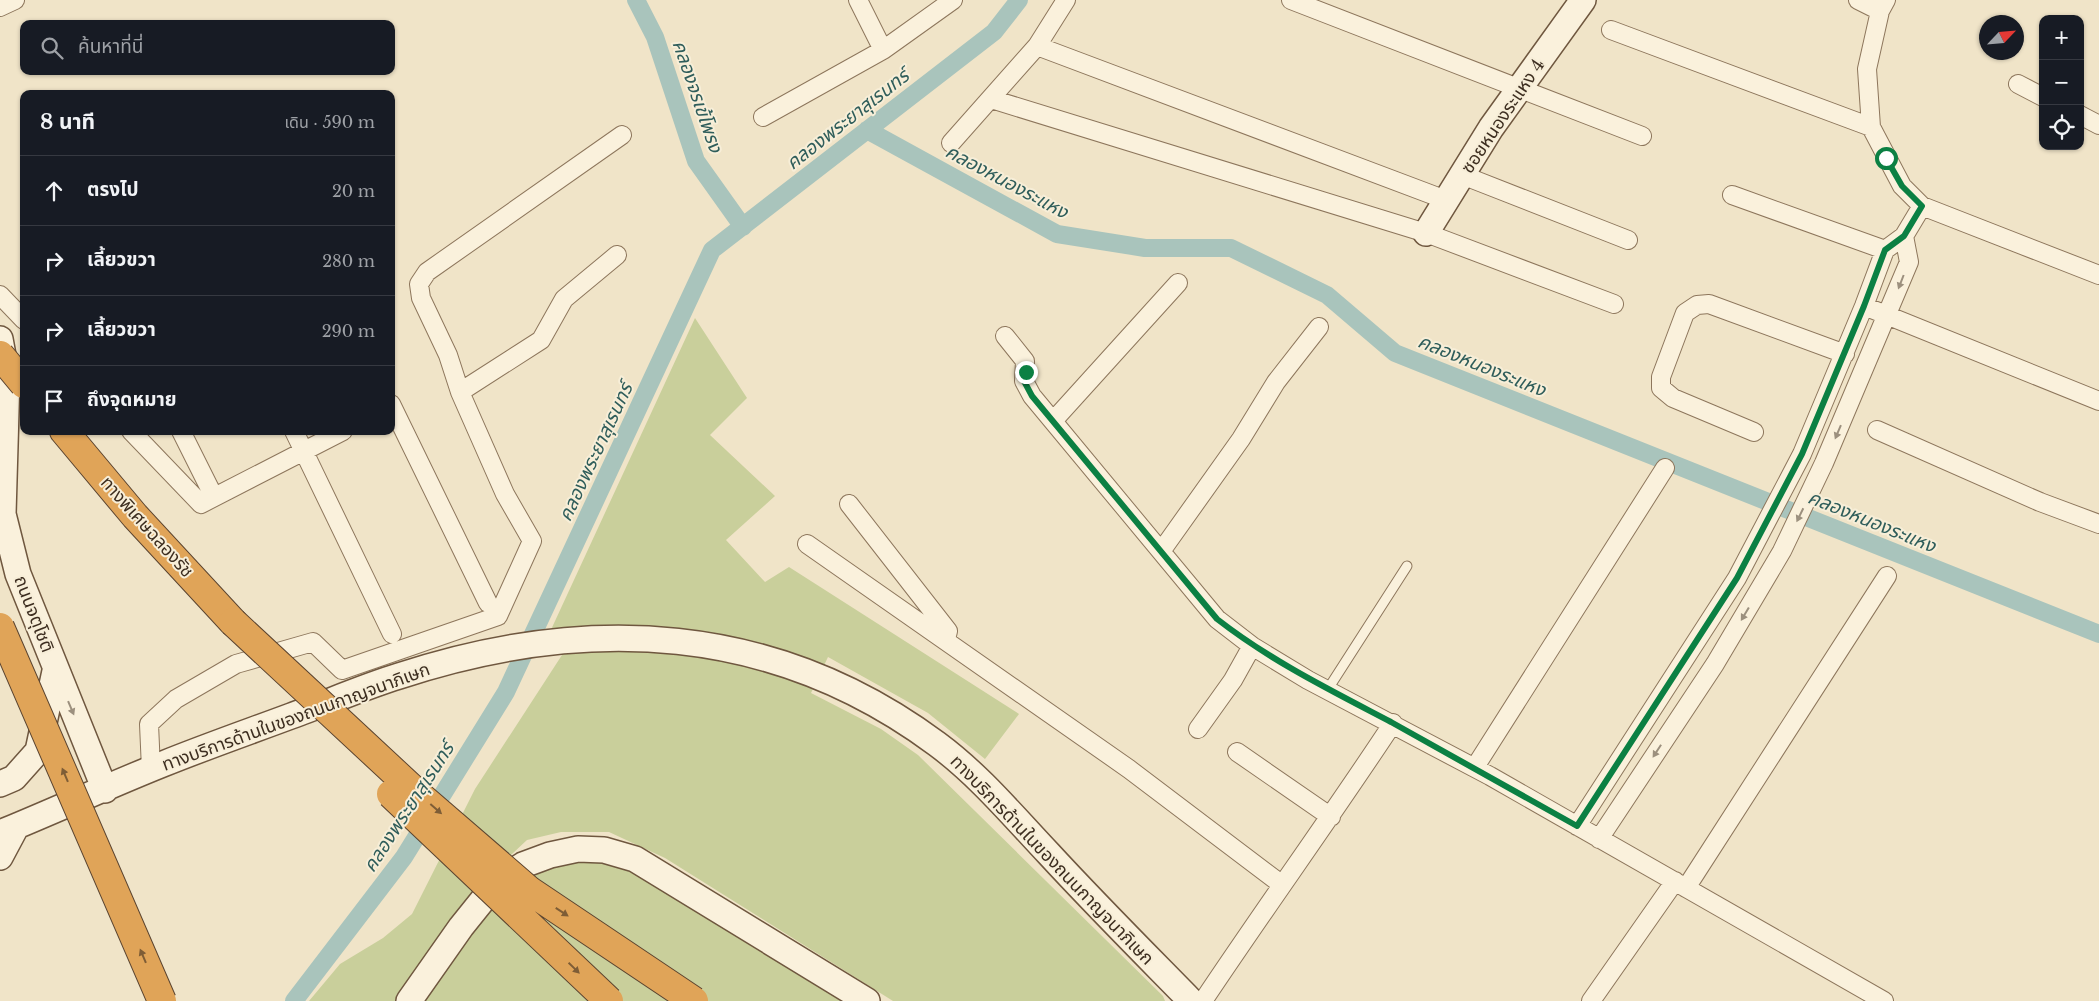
<!DOCTYPE html>
<html lang="th">
<meta charset="utf-8">
<style>
:root{--surface:#171b24;--page:#20242c;--text:#f1f3f6;--muted:#9ea1a6;--line:#363941}
body{margin:0;font-family:"Libre Baskerville","Noto Sans Thai",serif;background:var(--page);color:var(--text)}
.controls{position:absolute;right:15px;top:15px;display:grid;overflow:hidden;border-radius:10px;box-shadow:0 1px 4px #0004}
.controls button{width:45px;height:45px;display:grid;place-items:center;padding:0;border:0;border-bottom:1px solid var(--line);background:var(--surface);color:var(--text);font:25px sans-serif}
.compass{position:absolute;left:1979px;top:15px;width:45px;height:45px;border-radius:50%;background:var(--surface);box-shadow:0 1px 4px #0004;rotate:64deg}
.stop{position:absolute;width:15px;height:15px;margin:-11px;border:4px solid #0b8043;border-radius:50%;background:#fff}
.stop.end{background:#0b8043;border-color:#fff;box-shadow:0 1px 5px #0008}
.list{margin:0;padding:0;list-style:none}
h2{display:flex;justify-content:space-between;align-items:center;height:65px;margin:0;padding:0 20px;font-size:21px}
h2 small{font-size:16px;font-weight:400;color:var(--muted)}
.list li{display:grid;grid-template-columns:32px 1fr auto;gap:15px;align-items:center;box-sizing:border-box;height:70px;padding:0 20px;border-top:1px solid var(--line)}
.list b{display:block;font-size:19px;white-space:nowrap}
.list em{font-size:16px;font-style:normal;color:var(--muted)}
.icon{flex:none;width:28px;height:28px;fill:none;stroke:currentColor;stroke-width:2;stroke-linecap:round;stroke-linejoin:round}
.map{position:relative;flex:none;width:2099px;height:1001px;overflow:hidden}
.search{position:absolute;background:var(--surface);box-shadow:0 1px 4px #0004;left:20px;top:20px;width:375px;height:55px;display:flex;align-items:center;gap:12px;box-sizing:border-box;padding:0 18px;border-radius:10px;color:var(--muted);font-size:19px}
.panel{position:absolute;background:var(--surface);box-shadow:0 1px 4px #0004;left:20px;top:90px;width:375px;height:345px;border-radius:10px}
.map>svg:first-child{display:block}
</style>
<div class="map">
<svg width="2099" height="1001" viewBox="0 0 2099 1001">
<rect width="100%" height="100%" fill="#f0e4c8"/>
<path fill="#c9cf9b" d="M695,318L747,398L710,435L775,496L726,540L765,582L789,567L1019,714L985,759L928,713L828,657L811,693L881,729L918,755L1163,996L1165,1001H893L665,858L609,832H561L527,840L478,886L427,952L397,1001H309L340,964L383,938L412,914L475,789L562,655L543,647Z
M564,857L615,863L646,877L846,1001H420L488,908L511,884Z"/>
<g fill="none" stroke-linecap="round" stroke-linejoin="round">
<path stroke="#a9c4bc" stroke-width="18" d="M636,0L655,37L696,161L743,227
M867,130L1057,234L1145,248H1231L1327,295L1395,353L2099,634
M294,1001L404,857L506,692L712,250L994,32L1019,0"/>
<defs>
<path id="lane" d="M1328,689L1407,566"/>
<path id="street" d="M858,0L883,50
M1291,0L1642,136
M1858,0L1880,11
M0,7L15,0
M1611,30L1871,127
M1037,46L1446,200
M2018,84L2043,97
M991,99L1426,233L1614,304
M2080,115L2099,125
M763,117L883,50L953,0
M951,143L1037,46L1066,0
M1462,175L1628,240
M1732,195L1885,250
M1922,206L2099,275
M0,295L24,320
M1864,306L2099,401
M1005,336L1025,361L1024,381L1032,396L1217,619L1252,646L1308,680L1490,776L1884,1001
M460,392L541,340L564,299L617,255
M391,404L488,603
M1053,421L1178,283
M1877,430L2040,502L2099,524
M131,431L201,504L343,431
M181,431L214,497
M294,431L392,634
M1754,432L1673,398L1661,388V377L1685,313L1697,305L1709,304L1845,354
M849,504L948,631L946,639
M807,544L1129,769L1281,884
M1162,550L1241,439L1276,382L1319,327
M1198,729L1233,680L1252,646
M1237,752L1331,817
M1475,767L1665,468
M151,769L149,724L176,699L236,664L313,642L342,670L498,616L532,541L505,494L460,392L448,355L421,298L419,284L427,272L622,135
M1577,826L1737,578L1802,454L1864,306L1885,250L1904,236L1922,206L1902,186L1871,127L1867,69L1880,11L1886,0
M1599,839L1715,664L1782,551L1824,463L1909,262L1904,236
M1686,888L1887,576
M1203,1001C1265,908 1331,817 1393,723
M1591,1001L1675,881"/>
<path id="secondary" d="M1426,233L1491,128L1583,0
M0,339L7,377L3,514L18,574L105,790
M0,784L14,778L38,751L55,671
M0,833C54,811 108,786 163,764C205,747 248,732 291,716C327,703 363,687 399,676C588,614 774,623 937,744C979,775 1013,816 1049,854C1095,904 1143,952 1191,1001
M0,857L16,827
M409,1001L461,927L498,881L523,865L550,855L578,849L604,850L635,859L867,1001"/>
<path id="highway" d="M64,431L135,516L233,622"/>
</defs>
<use href="#lane" stroke="#8d765c" stroke-width="11"/>
<use href="#street" stroke="#8d765c" stroke-width="20"/>
<use href="#secondary" stroke="#6f573f" stroke-width="28"/>
<use href="#highway" stroke="#5b4430" stroke-width="30"/>
<use href="#lane" stroke="#faf1dc" stroke-width="9"/>
<use href="#street" stroke="#faf1dc" stroke-width="18"/>
<use href="#secondary" stroke="#faf1dc" stroke-width="25"/>
<use href="#highway" stroke="#e0a458" stroke-width="28"/>
<defs>
<path id="highway-bridge" d="M0,355L24,384
M233,622L419,795L530,891L694,1001
M0,627L162,1001
M391,794L609,1001"/>
</defs>
<use href="#highway-bridge" stroke="#5b4430" stroke-width="30" stroke-linecap="butt"/>
<use href="#highway-bridge" stroke="#e0a458" stroke-width="28"/>
</g>
<defs><path id="oneway-solid" d="M-6-.8H1V-3.2L6.5 0L1 3.2V.8H-6Z" transform="scale(1.25)"/></defs>
<g fill="#9c907e">
<use href="#oneway-solid" transform="translate(1901 282) rotate(111)"/>
<use href="#oneway-solid" transform="translate(1838 432) rotate(113)"/>
<use href="#oneway-solid" transform="translate(1800 515) rotate(116)"/>
<use href="#oneway-solid" transform="translate(1745 614) rotate(121)"/>
<use href="#oneway-solid" transform="translate(71 708) rotate(67)"/>
<use href="#oneway-solid" transform="translate(1657 751) rotate(123)"/>
</g>
<g fill="#7e5d36">
<use href="#oneway-solid" transform="translate(65 775) rotate(-113)"/>
<use href="#oneway-solid" transform="translate(436 809) rotate(41)"/>
<use href="#oneway-solid" transform="translate(562 912) rotate(33)"/>
<use href="#oneway-solid" transform="translate(143 956) rotate(-113)"/>
<use href="#oneway-solid" transform="translate(574 968) rotate(44)"/>
</g>
<g fill="none" stroke-linecap="round" stroke-linejoin="round">
<path stroke="#0b8043" stroke-width="6" d="M1026,372L1024,381L1032,396L1217,619C1271,661 1330,690 1391,722C1453,756 1515,791 1577,826L1737,578L1802,454L1864,306L1885,250L1904,236L1922,206L1902,186L1886,158"/>
</g>
<g text-anchor="middle" stroke-width="4" stroke-linejoin="round" paint-order="stroke">
<g font-size="18" fill="#3d2e20" stroke="#f7eed8">
<text transform="translate(1503 116) rotate(-56)" y="6">ซอยหนองระแหง 4</text>
<text transform="translate(147 527) rotate(48)" y="6">ทางพิเศษฉลองรัช</text>
<text transform="translate(34 614) rotate(69)" y="6">ถนนจตุโชติ</text>
<text transform="translate(296 717) rotate(-20)" y="6">ทางบริการด้านในของถนนกาญจนาภิเษก</text>
<text transform="translate(1052 860) rotate(46)" y="6">ทางบริการด้านในของถนนกาญจนาภิเษก</text>
</g>
<g font-size="19" font-style="italic" fill="#2f5d5a" stroke="#f7eed8">
<text transform="translate(698 96) rotate(71)" y="7">คลองจรเข้โพรง</text>
<text transform="translate(847 119) rotate(-38)" y="7">คลองพระยาสุเรนทร์</text>
<text transform="translate(1007 181) rotate(28)" y="7">คลองหนองระแหง</text>
<text transform="translate(1482 365) rotate(22)" y="7">คลองหนองระแหง</text>
<text transform="translate(595 452) rotate(-65)" y="7">คลองพระยาสุเรนทร์</text>
<text transform="translate(1872 521) rotate(22)" y="7">คลองหนองระแหง</text>
<text transform="translate(408 807) rotate(-57)" y="7">คลองพระยาสุเรนทร์</text>
</g>
</g>
</svg>
<div class="controls">
<button>+</button>
<button>−</button>
<button><svg class="icon" aria-label="locate" viewBox="0 0 24 24"><circle cx="12" cy="12" r="6"/><path d="M12 2v4M12 18v4M2 12h4M18 12h4"/></svg></button>
</div>
<svg class="compass" viewBox="-18 -18 36 36"><path d="M0-13l5 13h-10z" fill="#e53935"/><path d="M0 13l5-13h-10z" fill="#9ea1a6"/></svg>
<div class="stop" style="left:1886px;top:158px"></div>
<div class="stop end" style="left:1026px;top:372px"></div>
<div class="search"><svg class="icon" aria-label="search" viewBox="0 0 24 24"><circle cx="10" cy="10" r="6"/><path d="M15 15l6 6"/></svg>ค้นหาที่นี่</div>
<section class="panel">
<h2>8 นาที<small>เดิน · 590 m</small></h2>
<ul class="list">
<li><svg class="icon" aria-label="ahead" viewBox="0 0 24 24"><path d="M12 20V5M6 11l6-6 6 6"/></svg><div><b>ตรงไป</b></div><em>20 m</em></li>
<li><svg class="icon" aria-label="right" viewBox="0 0 24 24"><path d="M7 20v-9h11M14 6l5 5-5 5"/></svg><div><b>เลี้ยวขวา</b></div><em>280 m</em></li>
<li><svg class="icon" aria-label="right" viewBox="0 0 24 24"><path d="M7 20v-9h11M14 6l5 5-5 5"/></svg><div><b>เลี้ยวขวา</b></div><em>290 m</em></li>
<li><svg class="icon" aria-label="arrive" viewBox="0 0 24 24"><path d="M6 21V4h12l-3 4 3 4H6"/></svg><div><b>ถึงจุดหมาย</b></div></li>
</ul>
</section>
</div>
